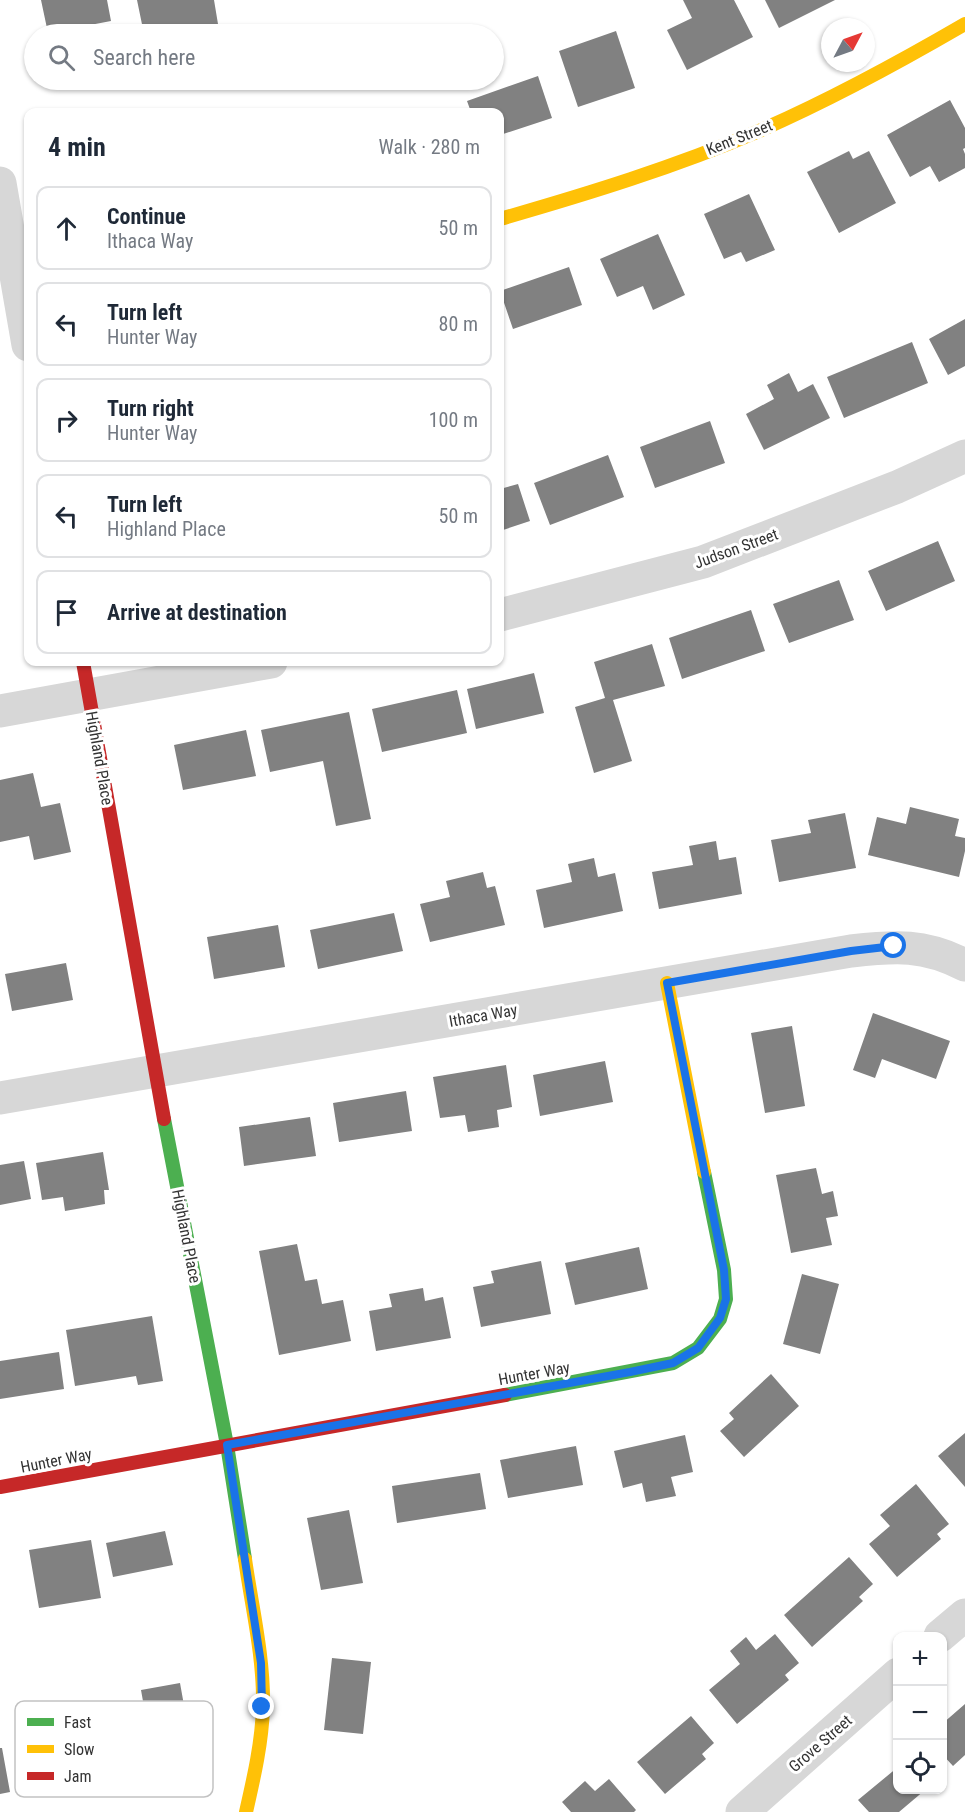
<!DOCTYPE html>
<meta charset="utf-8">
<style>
:root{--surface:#fff;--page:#f2f2f3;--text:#1f2937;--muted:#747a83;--line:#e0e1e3}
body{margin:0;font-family:"Roboto Condensed",sans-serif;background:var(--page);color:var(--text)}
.controls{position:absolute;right:18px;bottom:18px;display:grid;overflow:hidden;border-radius:12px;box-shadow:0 2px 4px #0004}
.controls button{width:54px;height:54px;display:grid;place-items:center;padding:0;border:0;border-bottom:2px solid var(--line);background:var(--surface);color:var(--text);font:30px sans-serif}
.compass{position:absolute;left:821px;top:18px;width:54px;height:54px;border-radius:50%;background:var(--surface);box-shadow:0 2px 4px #0004;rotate:49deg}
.stop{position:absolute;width:18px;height:18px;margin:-14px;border:4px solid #1a73e8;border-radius:50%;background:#fff}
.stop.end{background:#1a73e8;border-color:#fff;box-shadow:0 2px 6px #0008}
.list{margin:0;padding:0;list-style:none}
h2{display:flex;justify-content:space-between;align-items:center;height:78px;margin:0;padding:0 24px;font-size:26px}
h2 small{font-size:20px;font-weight:400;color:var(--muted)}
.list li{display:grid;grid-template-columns:39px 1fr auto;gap:18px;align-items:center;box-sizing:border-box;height:84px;margin:0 12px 12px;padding:0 12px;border:2px solid var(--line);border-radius:12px}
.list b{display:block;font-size:22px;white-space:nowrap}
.list p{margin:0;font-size:20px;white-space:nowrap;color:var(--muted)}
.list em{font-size:20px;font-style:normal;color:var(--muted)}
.icon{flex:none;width:33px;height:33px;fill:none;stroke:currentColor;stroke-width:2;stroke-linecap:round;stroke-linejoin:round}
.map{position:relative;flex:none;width:965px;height:1812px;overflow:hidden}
.search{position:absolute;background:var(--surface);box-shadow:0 2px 4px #0004;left:24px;top:24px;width:480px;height:66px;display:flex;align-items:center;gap:15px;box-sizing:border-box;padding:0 21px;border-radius:33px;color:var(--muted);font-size:22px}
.panel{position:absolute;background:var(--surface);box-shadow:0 2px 4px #0004;left:24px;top:108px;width:480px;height:558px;border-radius:12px}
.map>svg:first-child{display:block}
</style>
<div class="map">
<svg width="965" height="1812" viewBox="0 0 965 1812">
<rect width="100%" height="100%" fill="#fff"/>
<path fill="#818181" d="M41,0H107L111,21L48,33Z
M137,0H214L218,24L162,34H144Z
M683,0H734L753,37L687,70L667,30L692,18Z
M765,0H835L779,28Z
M616,31L635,88L578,107L559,51Z
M538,76L552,118L500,135V112H471L467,101Z
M950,100L965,128V148L963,149L965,154V168L939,182L930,166L910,177L887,135Z
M849,151L853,159L869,151L896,203L839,233L807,172Z
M749,194L775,250L746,262L741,252L724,259L704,214Z
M658,234L685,295L653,310L643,286L617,297L600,259Z
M569,267L582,305L513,329L500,291Z
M965,319V366L948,375L929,339Z
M912,342L928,383L844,418L827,377Z
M789,373L798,392L813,384L830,418L764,450L746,414L774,399L767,385Z
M710,421L725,463L655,488L640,447Z
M608,455L624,497L550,525L534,483Z
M518,484L530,521L500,531V489Z
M938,541L955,581L886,611L868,571Z
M839,580L854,620L789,643L773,604Z
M751,610L765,651L682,679L669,638Z
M652,644L665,686L613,700L632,761L594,773L575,707L605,698L594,662Z
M534,673L544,713L476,729L467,689Z
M457,690L467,733L382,752L372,709Z
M349,712L371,819L336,826L323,761L270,772L261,730Z
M246,730L256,776L183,790L174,745Z
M33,773L41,807L60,803L71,852L34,860L29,836L0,842V780Z
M910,807L959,819L955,836L965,838V851L959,877L868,855L877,817L906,824Z
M845,813L856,868L779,882L771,840L811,833L808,820Z
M716,841L719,860L736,857L742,894L659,909L652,872L693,865L689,846Z
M594,858L598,877L615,873L623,911L544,928L536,890L572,882L568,864Z
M483,872L487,888L495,886L505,925L430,942L420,904L450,897L446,881Z
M394,913L403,951L318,969L310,930Z
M278,925L285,967L214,979L207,937Z
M66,963L73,1000L12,1011L5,974Z
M873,1013L950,1041L936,1079L882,1059L875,1078L853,1070Z
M792,1026L805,1106L765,1113L751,1033Z
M605,1061L613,1102L540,1116L533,1075Z
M506,1065L512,1107L497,1110L499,1127L468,1132L465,1115L440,1118L433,1077Z
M406,1091L412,1131L339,1142L333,1103Z
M310,1117L316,1156L244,1166L239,1127Z
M103,1152L109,1190H104L105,1204L65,1211L63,1197L42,1200L36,1163Z
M24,1161L31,1199L0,1205V1165Z
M816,1168L822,1194L833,1191L838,1216L826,1218L832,1245L791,1253L776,1175Z
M297,1244L305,1281L317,1279L322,1304L343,1300L351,1341L279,1355L259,1251Z
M639,1247L648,1289L575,1305L565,1263Z
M541,1261L551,1314L481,1327L473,1287L494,1283L491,1271Z
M802,1274L839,1284L820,1354L783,1344Z
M423,1288L425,1301L443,1297L451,1338L376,1351L369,1311L392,1307L389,1294Z
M152,1316L163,1381L138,1385L136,1376L75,1386L66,1330Z
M59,1352L64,1389L0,1399V1361Z
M771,1374L799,1406L744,1457L720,1431L734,1419L729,1413Z
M965,1433V1487L938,1456Z
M685,1435L693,1472L671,1477L676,1496L646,1502L642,1483L623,1488L614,1451Z
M576,1446L583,1485L508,1498L500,1460Z
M480,1473L486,1509L397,1523L392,1486Z
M916,1484L949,1524L937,1534L941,1539L897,1577L869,1544L890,1526L880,1515Z
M349,1510L363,1583L321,1590L307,1518Z
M165,1531L173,1565L113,1577L106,1543Z
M91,1540L101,1598L39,1608L29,1550Z
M849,1557L873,1584L859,1597L863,1601L812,1647L784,1615Z
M775,1634L799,1663L785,1675L789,1680L737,1724L709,1690L740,1664L730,1651L746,1637L756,1650Z
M332,1658L371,1662L363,1734L324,1730Z
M180,1683L187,1722L165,1726L174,1774L121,1783L110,1724L146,1718L141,1690Z
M965,1704V1755L953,1766L942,1754V1724Z
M691,1716L714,1743L702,1754L706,1759L665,1794L637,1762Z
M0,1748H2L10,1792L0,1794Z
M898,1767V1790H925L899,1812H869L858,1800Z
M609,1779L636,1810L634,1812H571L562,1802L585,1781L595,1791Z"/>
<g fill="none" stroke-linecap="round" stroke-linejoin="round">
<path stroke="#d7d7d7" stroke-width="33" d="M0,183L28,345
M500,615L703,562L897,487L965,456
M0,711L271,662
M0,1098L851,951C896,946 924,944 965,965
M940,1636L965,1615
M742,1812L898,1674"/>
<path stroke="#4caf50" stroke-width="14" d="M164,1119L227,1445L245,1559
M505,1395L673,1363L698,1348L720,1319L726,1299L724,1270L704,1172"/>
<path stroke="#ffc107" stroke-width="14" d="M500,219C587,194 675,167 759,131C830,100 898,63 965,24
M667,983L704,1172
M245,1559C252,1608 264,1657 263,1707C262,1742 254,1777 246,1812"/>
<path stroke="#c62828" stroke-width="14" d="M83,662L164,1119
M0,1487L505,1395"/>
</g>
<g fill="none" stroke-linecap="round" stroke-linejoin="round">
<path stroke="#1a73e8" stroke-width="8" d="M262,1707L261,1663L227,1445L630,1372L673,1363L698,1348L720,1318L726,1299L724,1270L667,983L851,951L894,946"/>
</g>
<g text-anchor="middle" stroke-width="6" stroke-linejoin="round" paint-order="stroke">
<g font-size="16" fill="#333" stroke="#fff">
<text transform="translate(739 137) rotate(-22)" y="6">Kent Street</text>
<text transform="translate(736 548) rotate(-20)" y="6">Judson Street</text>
<text transform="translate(100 758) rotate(80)" y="6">Highland Place</text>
<text transform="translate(483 1015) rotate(-10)" y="6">Ithaca Way</text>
<text transform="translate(187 1236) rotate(79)" y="6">Highland Place</text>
<text transform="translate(534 1373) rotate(-10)" y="6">Hunter Way</text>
<text transform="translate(56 1460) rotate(-11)" y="6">Hunter Way</text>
<text transform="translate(820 1743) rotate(-41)" y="6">Grove Street</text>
</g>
</g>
<rect x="15" y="1701" width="198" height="96" rx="9" fill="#fff" stroke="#c2c2c2" stroke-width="1.5"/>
<rect x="27" y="1718" width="27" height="8" fill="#4caf50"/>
<rect x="27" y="1745" width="27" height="8" fill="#ffc107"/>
<rect x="27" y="1772" width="27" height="8" fill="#c62828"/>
<g font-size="16" fill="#333">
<text x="64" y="1728">Fast</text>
<text x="64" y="1755">Slow</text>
<text x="64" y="1782">Jam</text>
</g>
</svg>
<div class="controls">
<button>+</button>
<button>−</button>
<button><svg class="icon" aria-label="locate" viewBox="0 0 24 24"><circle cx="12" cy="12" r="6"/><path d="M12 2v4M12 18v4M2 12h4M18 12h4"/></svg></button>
</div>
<svg class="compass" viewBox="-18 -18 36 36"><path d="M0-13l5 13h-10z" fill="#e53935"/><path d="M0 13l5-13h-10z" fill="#747a83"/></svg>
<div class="stop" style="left:894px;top:946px"></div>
<div class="stop end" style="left:262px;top:1707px"></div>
<div class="search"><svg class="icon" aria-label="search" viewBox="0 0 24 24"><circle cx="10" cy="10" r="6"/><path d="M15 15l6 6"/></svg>Search here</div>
<section class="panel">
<h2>4 min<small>Walk · 280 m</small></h2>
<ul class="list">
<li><svg class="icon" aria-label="ahead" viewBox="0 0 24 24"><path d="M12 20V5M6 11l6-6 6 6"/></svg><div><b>Continue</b><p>Ithaca Way</p></div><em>50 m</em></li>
<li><svg class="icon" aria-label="left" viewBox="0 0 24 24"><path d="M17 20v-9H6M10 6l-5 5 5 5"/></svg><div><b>Turn left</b><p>Hunter Way</p></div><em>80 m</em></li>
<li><svg class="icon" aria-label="right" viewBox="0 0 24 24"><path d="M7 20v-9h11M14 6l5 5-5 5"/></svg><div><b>Turn right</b><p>Hunter Way</p></div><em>100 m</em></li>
<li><svg class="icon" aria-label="left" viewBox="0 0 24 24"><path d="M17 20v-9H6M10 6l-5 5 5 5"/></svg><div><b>Turn left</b><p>Highland Place</p></div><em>50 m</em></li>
<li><svg class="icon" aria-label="arrive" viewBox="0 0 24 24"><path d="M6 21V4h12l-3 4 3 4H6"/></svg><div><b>Arrive at destination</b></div></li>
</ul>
</section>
</div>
